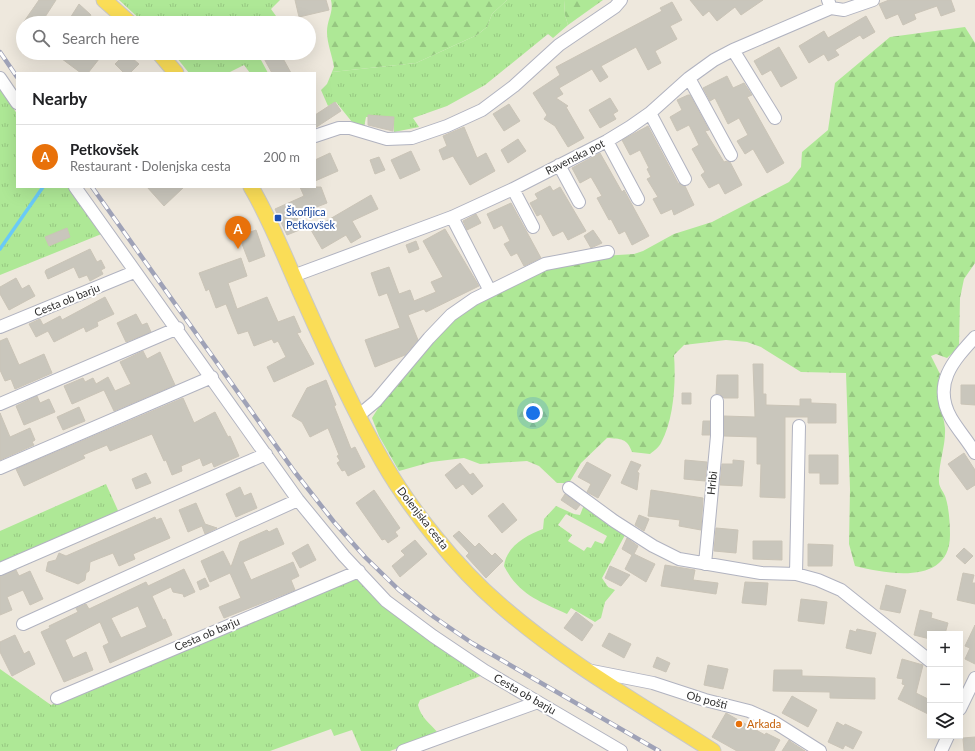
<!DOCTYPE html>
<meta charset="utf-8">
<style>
:root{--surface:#fff;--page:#f6f6f6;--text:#202124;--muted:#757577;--line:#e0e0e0;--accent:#d93025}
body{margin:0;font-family:Lato,sans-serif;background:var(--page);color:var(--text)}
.controls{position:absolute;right:12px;bottom:12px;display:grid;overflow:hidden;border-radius:0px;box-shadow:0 4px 16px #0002}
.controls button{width:36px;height:36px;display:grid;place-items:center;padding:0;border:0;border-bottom:1px solid var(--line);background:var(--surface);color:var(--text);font:20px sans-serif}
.you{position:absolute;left:533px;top:413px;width:14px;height:14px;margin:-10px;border:3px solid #fff;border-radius:50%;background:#1a73e8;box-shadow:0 0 0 6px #1a73e833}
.badge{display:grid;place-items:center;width:26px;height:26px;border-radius:50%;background:var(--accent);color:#fff;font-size:13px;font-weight:700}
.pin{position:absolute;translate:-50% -33px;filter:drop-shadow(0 1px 2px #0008)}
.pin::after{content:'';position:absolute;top:21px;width:14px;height:12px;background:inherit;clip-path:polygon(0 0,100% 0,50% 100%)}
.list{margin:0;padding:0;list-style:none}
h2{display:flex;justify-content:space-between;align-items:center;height:52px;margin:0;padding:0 16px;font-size:17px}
h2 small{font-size:13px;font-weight:400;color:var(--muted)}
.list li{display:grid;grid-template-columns:26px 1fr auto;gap:12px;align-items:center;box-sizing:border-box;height:64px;padding:0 16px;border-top:1px solid var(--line)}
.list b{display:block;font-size:15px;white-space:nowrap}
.list p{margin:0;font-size:13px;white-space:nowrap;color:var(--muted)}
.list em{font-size:13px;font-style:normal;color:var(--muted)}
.icon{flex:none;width:22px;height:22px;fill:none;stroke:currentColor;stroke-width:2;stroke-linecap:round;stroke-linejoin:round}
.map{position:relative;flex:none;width:975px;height:751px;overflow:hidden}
.search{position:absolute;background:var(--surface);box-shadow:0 4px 16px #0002;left:16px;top:16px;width:300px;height:44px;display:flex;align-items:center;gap:10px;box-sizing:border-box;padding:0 14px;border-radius:22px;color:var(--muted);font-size:15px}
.panel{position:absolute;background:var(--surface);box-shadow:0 4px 16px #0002;left:16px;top:72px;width:300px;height:116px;border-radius:0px}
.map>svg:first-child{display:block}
</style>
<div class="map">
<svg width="975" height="751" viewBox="0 0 975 751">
<defs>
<pattern id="grass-tufts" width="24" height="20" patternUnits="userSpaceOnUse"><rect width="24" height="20" fill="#aee896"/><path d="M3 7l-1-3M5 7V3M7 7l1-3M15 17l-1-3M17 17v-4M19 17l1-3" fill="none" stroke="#96c781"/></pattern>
<pattern id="forest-firs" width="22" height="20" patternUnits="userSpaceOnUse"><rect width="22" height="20" fill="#aee896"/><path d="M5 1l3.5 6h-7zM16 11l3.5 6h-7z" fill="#96c781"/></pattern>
</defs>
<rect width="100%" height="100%" fill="#eee8dd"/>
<path fill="url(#grass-tufts)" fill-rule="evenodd" d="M119,0H280L271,9L281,23H144Z
M507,0H564L565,15L568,25L553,38L548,34L485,85L447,106L413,118L419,127L394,132L393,117H366L364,127L352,122L336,102L328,106L321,90L327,84L332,72L416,63L477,35L487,27L492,14Z
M173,53H268L261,60L268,73H250L244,65L228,73H189Z
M0,87L17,114V187H69L104,233L0,275Z
M106,484L120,515L0,566V531Z
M584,505L625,535L602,578L608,587L615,590L605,602L601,618L595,622L571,608L567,614C539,601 519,595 504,566C506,547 526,535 543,529L544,519L556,506L574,514L580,515ZM566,514L607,536L603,544L595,541L591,548L587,547L584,551L568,541L572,535L558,525Z
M357,578L483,675L420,700L418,705C421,718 430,723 438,733L390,751H361L352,730L334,736L331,729L270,751H0V669L51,705L328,587Z"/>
<path fill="url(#forest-firs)" d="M331,0H507L492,14L487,27L477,35L416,63L332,72L334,67C332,55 327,43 327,32C327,19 334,13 331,0Z
M564,0H603L568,25L565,15Z
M965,27L975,43V263L964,279L960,298L959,347L947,358L936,354L931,356L940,374C934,392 943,410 945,428C946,446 938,464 939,482C939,488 945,493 946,499C949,509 950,524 950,535C950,586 887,574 855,566L849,544L850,489L846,373L801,372L761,347L747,342L726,340L684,345L674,355C676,382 674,419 661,443C659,447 654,451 650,454L632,452C627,438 621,439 607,438L581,463L569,483H557L539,466L527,461L480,464L464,458L431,462L399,471L379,436L372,418L392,386L455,313L550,266L586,257L634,254L643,251L674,234L712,222L789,182L801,167L802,152L828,130L835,83L890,37Z"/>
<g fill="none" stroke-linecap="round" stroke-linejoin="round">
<path stroke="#6acaf7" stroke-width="3.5" d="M0,249L43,187"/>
</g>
<path fill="#c9c6bc" stroke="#cac4b7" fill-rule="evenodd" d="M39,0H56L45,17L54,23H23Z
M295,0H326L329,10L299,17Z
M690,0H763L741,15L735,7L717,21L709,11L703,16Z
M889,0H951L955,11L941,16L937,6L914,14L916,19L903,25L898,14L886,19L879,4Z
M672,2L682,20L670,26L677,39L655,51L661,63L648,70L636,47L601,66L608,77L600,82L592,69L559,88L563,94L556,98L568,106L566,107L584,138L568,147L555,126L544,119L547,115L533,93L560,75L556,67L662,11L660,8Z
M79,4L91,15L86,23H67Z
M866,16L875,32L863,39L860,35L835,50L839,55L828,61L824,54L809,63L799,46L824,31L828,38Z
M779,47L797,78L781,87L771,70L762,75L754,61Z
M54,53H91L99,59L88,73H81Z
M126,53L139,64L130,73H124L115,64Z
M261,53H280L291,73H272Z
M727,76L733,88L744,83L752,95L747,97L784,163L767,173L753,149L745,154L737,141L748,135L739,118L728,124L715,98L710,101L703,88Z
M688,95H690L709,130L705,131L724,162L727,161L730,162L742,185L725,194L719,183L709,188L701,175L705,172L692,149L699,145L689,125L677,131L670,117L682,110L677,100Z
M610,98L618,111L613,114L616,119L600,128L589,110Z
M335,102L341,111L315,128V115Z
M509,104L520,121L504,131L493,114Z
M368,115L394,117L393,131L368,125Z
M648,126L678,183L685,186L694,205L674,215L672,209L661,214L653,199L658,197L647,179L651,177L647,169L649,168L640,150L630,155L622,140Z
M464,127L477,158L486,153L495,171L470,185L453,156L443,160L439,150L447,146L443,136Z
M518,139L526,151L508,163L501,150Z
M411,151L420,170L400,179L391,160Z
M330,153L338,171L315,181V160Z
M600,153L622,192L624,190L649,236L632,245L625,231L619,234L611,219L609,220L597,198L602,196L591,177L580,183L572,168Z
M379,157L385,170L375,174L370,160Z
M550,186L553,191L560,187L586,231L568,240L563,231L553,236L541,214L537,216L530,203L538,199L535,194Z
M147,187H184L164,206Z
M300,187H321L327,203L296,215L302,229L287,235L275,209L304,196Z
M371,195L378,209L352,221L361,237L351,243L346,235L322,249L311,230Z
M511,203L541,258L524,266L517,253L511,256L504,244L510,241L502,225L494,229L487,214Z
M476,214L481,223L467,230L463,221Z
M67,228L70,237L49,246L45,237Z
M445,229L479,286L426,312L424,309L408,315L418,340L405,355L375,367L365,340L400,328L387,293L379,296L371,273L389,267L399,294L410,290L414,301L436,292L431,282L443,277L423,241Z
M256,230L265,256L249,262L239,236Z
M593,230L602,243L591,248L584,236Z
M416,241L419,249L409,253L406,245Z
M90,249L97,262L101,260L105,268L101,270L103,274L90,281L87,275L79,278L74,267L48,279L45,272L46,270Z
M241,258L247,276L228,283L237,309L267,297L278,322L294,316L301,332L297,333L314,364L274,382L267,367L286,357L278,341L274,343L272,339L254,346L248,331L238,334L226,304L216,308L209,289L206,291L199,273Z
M16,278L22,289L29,285L35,296L9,310L0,294V287Z
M105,297L114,314L97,322L98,326L86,332L84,327L54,342L48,331L36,337L29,324L40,319L43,325L60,316L62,320Z
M136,314L142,325L147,323L151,332L126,342L117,323Z
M7,338L19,365L44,354L52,373L15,389L11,379L5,381L0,370V341Z
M143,351L147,359L160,352L175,385L114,411L104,390L72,404L64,386L83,378L85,382L93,378L96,384L108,377L115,391L131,384L120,362Z
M753,364H763V394H766V405L800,406V399H811V403L836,404V423H808V417H785V498L760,497L761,464H757V437L724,436V416L755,417Z
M717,375H738V398H724L720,394H716Z
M326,380L336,405L334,406L351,449L355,447L365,467L348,476L345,470L342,471L337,463L340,461L337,456L339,455L328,428L310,437L302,422L292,416L307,388Z
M961,385H975V405L961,404Z
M682,393H691V404H682Z
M37,396L40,403L49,399L55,412L24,425L16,406Z
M183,398L194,423L215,412L228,437L230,436L239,456L214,467L212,462L203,466L200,458L181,466L182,471L172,475L166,460L164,461L152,434L110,451L107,445L83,455L85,458L24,486L16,469Z
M79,407L85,421L63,430L57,417Z
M0,413L10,437L30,428L35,440L32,442L34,445L0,460Z
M703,421H710V435H702Z
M964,453L975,470V485L967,490L948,464Z
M809,455H838V484H820V473H809Z
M685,460L707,462L705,481L684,479Z
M733,460L744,461L742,486L720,485L722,464H733Z
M631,461L641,465L637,472L639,473L637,490L621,483Z
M587,462L611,475L598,498L587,492L591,484L578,477Z
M460,463L470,475L473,473L483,486L472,495L463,484L456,489L445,475Z
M146,473L151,483L136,489L132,479Z
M240,487L244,496L251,493L257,508L236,517L226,494Z
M374,490L400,528L395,532L398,536L388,543L385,539L382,540L356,503Z
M651,490L703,498L701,530L679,526L680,520L648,516Z
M565,494L580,505L576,510L561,500Z
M196,503L205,524L217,528L205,534L202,526L188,532L179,510Z
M503,503L517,520L502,533L488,516Z
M639,515L649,519L644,531L635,525Z
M155,517L156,520L161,518L170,538L133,554L135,559L119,566L113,553L90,562L89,571L86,573L85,580L78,584L46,571L48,562L56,560L59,553L66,556Z
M277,528L284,544L243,562L251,580L293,562L299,576L291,580L295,590L224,618L219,607L241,598L230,573L210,582L201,561L223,551L231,567L240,542L267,530L269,532Z
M716,528L738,530L736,553L714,551Z
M459,531L475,547L479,543L492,556L495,553L503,561L486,578L466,556L469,553L453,536Z
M627,538L638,546L634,554L655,564L646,582L625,569L632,555L622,549Z
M415,540L427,554L400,577L392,566L405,555L401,551Z
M753,541H782V560L753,559Z
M308,544L316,560L300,568L292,553Z
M808,544L833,545L832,566H808Z
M964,548L973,556L965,564L956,556Z
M665,565L695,570L693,580L718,583L716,594L661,586Z
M610,566L630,575L621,586L605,578Z
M184,569L195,592L184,597L183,594L173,592L171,587L152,596L163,620L165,619L172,635L110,663L103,646L109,643L100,622L65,640L73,658L86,652L93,670L64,682L41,632L50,628L49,626L78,612L76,608L86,604L89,609L146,582L148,586ZM138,606L147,627L121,638L111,618Z
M16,570L19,576L30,571L43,599L30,605L23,590L7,597L12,610L0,615V576Z
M963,573L974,575L972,583H975V604L957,600Z
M205,578L209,586L200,590L197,582Z
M745,582L768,583L766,605L742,603Z
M886,585L906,590L900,613L880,609Z
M801,599L827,602L824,624L798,621Z
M920,610L932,613L931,618L948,623L945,634H930V639L914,635Z
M576,612L593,625L582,641L564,628Z
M975,625V664L965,659L970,648L965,646Z
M857,629L876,633L871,654L846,648L850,630L856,632Z
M609,633L631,644L624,658L602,646Z
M15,635L24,654L29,651L35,664L12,676L0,652V642Z
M657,657L670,663L666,672L653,667Z
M902,659L923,665L916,693L930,700V715L898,699L905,685L902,684L903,679L897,678Z
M708,665L728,669L723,689L704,685Z
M774,670H802V676L875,678V699L830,698V692L773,691Z
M792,696L817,710L808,727L782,713Z
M726,713L765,735L766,733L780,740L774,751H737L712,737Z
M837,722L844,726L845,724L862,732L853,749L845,745L843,749L828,742Z
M975,737V751H964L963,738Z
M789,740L791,742L805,751H782Z"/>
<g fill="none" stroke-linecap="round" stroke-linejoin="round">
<defs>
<path id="minor" d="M831,8L844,10L873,0
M733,50L775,118
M0,78L17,103
M689,78L731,155
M650,113L685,179
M315,136L339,128H350L387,139L412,138L447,126L482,110L514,86L559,45L615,7L621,0
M607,141L638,199
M559,165L579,202
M75,187L298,500L344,556L386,601L433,636L485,671L621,751
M513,189L533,227
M452,217L490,291
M293,276L452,217L513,189L607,141L630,127L650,113L689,78L714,60L733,50L831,8L828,0
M0,327L134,272
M975,337C953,361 932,384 951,418C958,430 968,441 975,453
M0,404L178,328
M358,416L376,401L429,338L451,315L474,299L545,264L608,252
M0,468L212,377
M569,488L614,521L653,546L679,559L761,573L796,574L818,580L841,590L930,661
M705,564L717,436V401
M0,569L266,454
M796,574L799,426
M23,624L298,500
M587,670L653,683L705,700L749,711L774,722L820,751
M57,698L359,571
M960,709L975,678
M403,751L538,702
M941,751L948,736"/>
<path id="major" d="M104,0L130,23
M159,53L176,73
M251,187C270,219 284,255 299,289C325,347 351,406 383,462C410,509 457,568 499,604C564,661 640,704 713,751"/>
</defs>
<use href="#minor" stroke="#b1b3c0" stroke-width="14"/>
<use href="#major" stroke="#c8c8c8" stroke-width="17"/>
<use href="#minor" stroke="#fff" stroke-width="12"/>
<use href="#major" stroke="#fadd57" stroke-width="15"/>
<defs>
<path id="rail" d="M0,52L17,77
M92,187L294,471L334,522L365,557L399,590L434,617L472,643L659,751"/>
</defs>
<use href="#rail" stroke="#9fa2b7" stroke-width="4.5"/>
<use href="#rail" stroke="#fff" stroke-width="3" stroke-dasharray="9" stroke-linecap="butt"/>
</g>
<rect fill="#1a4fb4" stroke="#fff" stroke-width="1.5" x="274" y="214" width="8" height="8" rx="2"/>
<circle fill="#e8710a" stroke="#fff" stroke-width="1.5" cx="739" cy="724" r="4"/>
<g text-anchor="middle" stroke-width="4" stroke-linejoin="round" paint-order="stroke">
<g font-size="11" fill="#2c2c2c" stroke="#fff">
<text transform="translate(575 157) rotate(-27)" y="4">Ravenska pot</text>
<text transform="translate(67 300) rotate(-22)" y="4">Cesta ob barju</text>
<text transform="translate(712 483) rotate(-84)" y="4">Hribi</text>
<text transform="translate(423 518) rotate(52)" y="4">Dolenjska cesta</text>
<text transform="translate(207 634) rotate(-23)" y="4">Cesta ob barju</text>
<text transform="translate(525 694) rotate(30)" y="4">Cesta ob barju</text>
<text transform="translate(707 700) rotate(15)" y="4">Ob pošti</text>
</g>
<g font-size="11" fill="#164399" stroke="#fff" text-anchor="start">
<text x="286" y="216">Škofljica<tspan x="286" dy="13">Petkovšek</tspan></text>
</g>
<g font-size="11" fill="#c56008" stroke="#fff" text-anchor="start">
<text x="747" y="728">Arkada</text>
</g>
</g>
</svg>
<div class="controls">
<button>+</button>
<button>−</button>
<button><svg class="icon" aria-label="layers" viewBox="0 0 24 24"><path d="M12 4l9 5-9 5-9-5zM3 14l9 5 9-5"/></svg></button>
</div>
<div class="you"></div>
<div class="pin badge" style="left:238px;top:249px;background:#e8710a">A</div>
<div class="search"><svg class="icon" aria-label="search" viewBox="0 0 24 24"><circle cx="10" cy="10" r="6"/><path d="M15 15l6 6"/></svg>Search here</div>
<section class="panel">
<h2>Nearby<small></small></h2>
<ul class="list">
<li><span class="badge" style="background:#e8710a">A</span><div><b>Petkovšek</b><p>Restaurant · Dolenjska cesta</p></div><em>200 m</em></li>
</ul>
</section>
</div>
